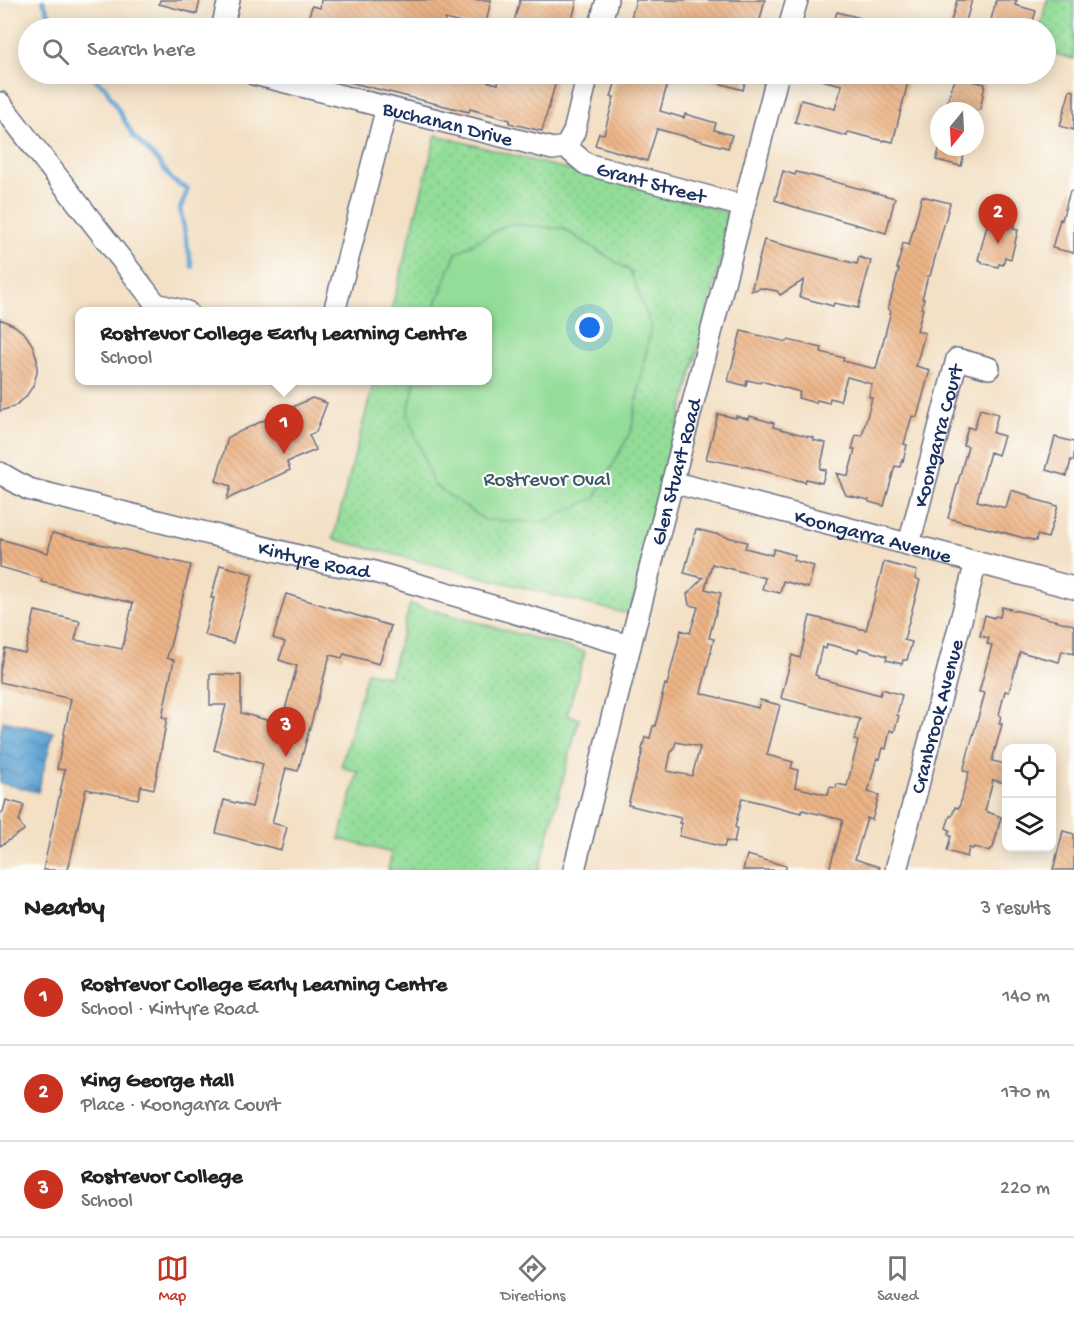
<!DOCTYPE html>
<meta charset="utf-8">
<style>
:root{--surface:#fff;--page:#f2f2f2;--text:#222;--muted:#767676;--line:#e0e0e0;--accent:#c8321e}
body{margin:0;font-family:"Gochi Hand",sans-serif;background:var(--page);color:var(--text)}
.controls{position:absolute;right:18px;bottom:18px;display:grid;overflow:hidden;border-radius:12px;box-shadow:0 3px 15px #0003}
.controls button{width:54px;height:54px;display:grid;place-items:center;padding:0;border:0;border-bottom:2px solid var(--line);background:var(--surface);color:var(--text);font:30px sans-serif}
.compass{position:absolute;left:930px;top:102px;width:54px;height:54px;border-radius:50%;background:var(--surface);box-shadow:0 3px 15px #0003;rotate:198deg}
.you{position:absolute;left:590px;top:328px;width:21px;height:21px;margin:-15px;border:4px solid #fff;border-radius:50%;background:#1a73e8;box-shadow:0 0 0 9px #1a73e833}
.badge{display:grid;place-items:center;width:39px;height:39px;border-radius:50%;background:var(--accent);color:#fff;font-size:20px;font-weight:700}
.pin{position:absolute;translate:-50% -50px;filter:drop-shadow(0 2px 3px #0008)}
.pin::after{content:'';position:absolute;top:32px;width:21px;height:18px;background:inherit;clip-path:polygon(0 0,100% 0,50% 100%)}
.popup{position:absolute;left:75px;top:307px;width:417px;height:78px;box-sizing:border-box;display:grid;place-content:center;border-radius:12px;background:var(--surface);filter:drop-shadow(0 2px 4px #0005);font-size:20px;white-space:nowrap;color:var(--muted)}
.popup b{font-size:22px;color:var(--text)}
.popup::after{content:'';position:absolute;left:50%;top:100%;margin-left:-12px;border:12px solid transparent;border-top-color:var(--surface)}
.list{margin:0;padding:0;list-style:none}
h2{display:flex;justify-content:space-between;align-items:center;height:78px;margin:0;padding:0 24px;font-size:26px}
h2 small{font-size:20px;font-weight:400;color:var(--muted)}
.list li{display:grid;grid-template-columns:39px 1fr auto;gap:18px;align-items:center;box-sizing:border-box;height:96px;padding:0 24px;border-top:2px solid var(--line)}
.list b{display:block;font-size:22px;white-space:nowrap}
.list p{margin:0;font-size:20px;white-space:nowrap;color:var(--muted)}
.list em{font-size:20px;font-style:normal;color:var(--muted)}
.icon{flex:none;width:33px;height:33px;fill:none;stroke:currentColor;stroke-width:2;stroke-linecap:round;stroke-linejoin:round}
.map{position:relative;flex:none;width:1074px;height:870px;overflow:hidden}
.search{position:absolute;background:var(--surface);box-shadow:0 3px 15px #0003;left:18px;right:18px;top:18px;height:66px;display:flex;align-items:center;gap:15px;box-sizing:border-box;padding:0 21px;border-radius:33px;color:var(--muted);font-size:22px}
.sheet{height:366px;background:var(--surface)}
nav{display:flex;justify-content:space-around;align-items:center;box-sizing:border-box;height:84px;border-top:2px solid var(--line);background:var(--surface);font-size:16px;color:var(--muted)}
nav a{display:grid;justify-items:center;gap:3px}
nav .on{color:var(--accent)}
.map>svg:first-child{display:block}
</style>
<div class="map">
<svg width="1074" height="870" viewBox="0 0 1074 870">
<defs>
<pattern id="grass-dots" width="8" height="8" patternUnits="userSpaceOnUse" patternTransform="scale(1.5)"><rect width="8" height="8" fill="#93dd98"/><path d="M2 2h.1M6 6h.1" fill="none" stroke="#7ebe85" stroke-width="1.8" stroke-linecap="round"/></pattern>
<pattern id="water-waves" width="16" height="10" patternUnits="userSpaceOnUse" patternTransform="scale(1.5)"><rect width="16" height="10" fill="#5da3d3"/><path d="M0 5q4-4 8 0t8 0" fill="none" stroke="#4c85ae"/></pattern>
<pattern id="building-back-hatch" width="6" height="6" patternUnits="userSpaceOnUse" patternTransform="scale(1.5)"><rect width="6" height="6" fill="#ecb486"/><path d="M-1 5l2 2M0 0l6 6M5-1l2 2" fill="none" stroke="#ca9b76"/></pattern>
</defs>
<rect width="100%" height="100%" fill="#fdfcf7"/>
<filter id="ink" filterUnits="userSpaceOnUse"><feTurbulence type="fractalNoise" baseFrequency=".0167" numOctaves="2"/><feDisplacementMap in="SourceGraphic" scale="12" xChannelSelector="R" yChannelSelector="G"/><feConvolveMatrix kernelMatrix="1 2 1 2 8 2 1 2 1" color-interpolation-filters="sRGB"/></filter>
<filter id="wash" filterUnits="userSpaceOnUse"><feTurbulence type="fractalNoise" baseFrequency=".008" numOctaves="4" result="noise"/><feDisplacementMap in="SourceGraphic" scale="24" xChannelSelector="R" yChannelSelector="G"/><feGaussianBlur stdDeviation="1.35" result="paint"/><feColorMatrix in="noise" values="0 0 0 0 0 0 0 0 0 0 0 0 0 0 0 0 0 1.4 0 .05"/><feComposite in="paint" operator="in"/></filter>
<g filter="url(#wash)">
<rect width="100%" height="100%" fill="#f3e0c5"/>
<path fill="url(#grass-dots)" stroke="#57867b" stroke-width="1.5" d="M1047,0H1074V59L1046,52V28H1040Z
M436,135L725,211L730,225L630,611L623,613L333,539L374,381L488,380V312L391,311Z
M410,604L585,652L567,715L579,719L539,870H388L392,853L339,839L358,772L341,767L367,672L390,677Z"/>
<path fill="#93dd98" stroke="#57867b" stroke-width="1.5" d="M508,224L564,229L630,271L651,326L631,431L595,498L543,522L485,520L433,484L408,413L415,381L488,380V312L433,311L456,253Z"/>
<path fill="url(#water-waves)" stroke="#3c6998" stroke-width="1.5" d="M3,721L53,732L38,792L0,783V735Z"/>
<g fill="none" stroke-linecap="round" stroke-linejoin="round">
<path stroke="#5da3d3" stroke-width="4.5" d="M43,0L55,28
M88,74L105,87L134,137L158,161L173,181L188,189L180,209L192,267"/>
</g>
<g id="blocks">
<path fill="url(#building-back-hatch)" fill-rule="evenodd" d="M160,0H200L197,14L159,4Z
M321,0H491L485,28H480L445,19L444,28H340L308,20L312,6L320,8Z
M520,0H577L570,28H512Z
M636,0H765L758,28H628Z
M957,0H972L964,28H949Z
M996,0H1017L1015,5L1036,11L1031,28H989Z
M837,12L884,24L883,28H832Z
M334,74H457L498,84L500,74H558L542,131L509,123L510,120L470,109L469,112L333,78Z
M618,74H670L660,111L684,118L685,114L716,123L714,130L732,135L728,148L657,129L647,161L595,145L599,133L604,134L614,97H611Z
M699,74H747L743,90L698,77Z
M814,74H910L893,142L884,140V141L848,132L847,136L795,122L801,100L835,109L842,85L813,78Z
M956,77L985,84L980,110L946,111L949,102H947Z
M1070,90L1074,91V130L1060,126Z
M940,147H966L961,166L936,160Z
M783,171L795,175L796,172L809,175L895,198L886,233L784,204V203L775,200Z
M1070,191H1074V253L1052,248L1060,219L1062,220Z
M922,196L950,203L930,276H928L922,299H924L921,308L923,309L917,331L925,333L916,366L930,370L917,417L912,416L904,444L907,445L903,461L902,460L900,467L895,466L884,506L869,502V500L846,495L836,473L848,476L855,449H852L856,435L862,436L872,398L869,397L872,384L847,377L840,401L830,398L829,403L817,400L816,403L798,398L800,392L761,381L760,383L747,380L746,386L728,381L741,331L787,342L788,340L822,348L821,352L844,358L843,361L876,369L891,311L888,309L899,269H897L903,243L909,245Z
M991,210L1017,216L1013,229L1018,230L1011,259L1005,257L1003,265L999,264L998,267L982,263V261L978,260Z
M764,240L857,264L859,257L871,261L858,308L834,303L833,306L799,297L804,280L780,295L777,291L761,288L751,291Z
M0,319L15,326L26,335L33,346L37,359V373L33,386L25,398L13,407L0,411Z
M312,398L327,403L316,432L309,435L316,450L287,462L290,470L227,499L231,486L216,481L228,437Z
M980,409L998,414L993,433L1004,436L998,455L990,452L977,501L1006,508L1011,490L1031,496L1030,498L1058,506L1048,538L1037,535L1036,541L948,518L968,446L963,445L968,427L974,429Z
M718,414L736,418V416L748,419L749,416L774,423L773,427L814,438L813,440L826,443L820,469L826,470L822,483L806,479L805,482L748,467L706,459Z
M1055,437L1074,442V461L1071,460L1067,476L1046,470Z
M696,529L747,542L745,548L772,555L774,549L795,555L793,560L814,566L808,588L783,581L780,593L762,589L765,578L712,564L705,589L721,593L709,638L714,639L701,693L758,708L760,700L780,705L767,755L793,762L791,768L798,770L795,787L828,795L830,787L836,788L837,784L847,786L858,741L854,740L860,719L781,698L792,655L800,658L810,616L866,630L884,562L917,571L915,579L920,580L904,640L912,642L907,660H903L902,664L886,660L887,656L859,648L858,652L827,644L826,649L822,647L815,675L818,676V678L880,695L882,689L902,695L897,715L899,716L894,732L890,730L886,749L883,748L880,759L877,758L868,792L879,795L872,820L867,818L855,859L879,867V870H829L843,820L802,810L801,813L742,798L735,827L737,828L734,843L726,841L724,847L679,836L682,823H679L681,818L628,805L643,750H642L645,737L650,738L653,726H655L663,696H662L665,684L667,685L681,630L690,633L698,607L689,605L687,594L703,578L684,573ZM676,742L700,747L692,776L667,771L671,752L673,751Z
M52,533L191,565L167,658L174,660L162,717L167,718L154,789L141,786L138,799L86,789L68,870H43L65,770L57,769L71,699L0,682V670L5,648L25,653L35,611L80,621L75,640L122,649L133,603L41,582L42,579L0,567V539L48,553Z
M220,565L253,574L233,643L204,635L214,598H211Z
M286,594L391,626L379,664L344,654L342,658L330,655L298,771L286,768L272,823L287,827L281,850L216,833L224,800L252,807L263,764L214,750L226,705H210V674L241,675V713L281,724L297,666L279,660L285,642L273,638Z
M1002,607L1074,625V654L1062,651L1059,662L1020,652L1009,692L1005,691L999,715L1001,716L999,724H1002L992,761L1006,764V783L993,780L985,811L1001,817L993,848L988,851L974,847L973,849L969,848L967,857L947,851L951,836L948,835L950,830L946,828L950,816H952L955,807L958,808L960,805L969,772L963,771L985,693L979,692L992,645L987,644L989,638L980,636L985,615L994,618L995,616L1000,617Z
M6,800L24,805L19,821L24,830L0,846V813L3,812Z
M1063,831L1074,834V870H1053Z
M747,855L786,866V870H743Z"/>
</g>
</g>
<g filter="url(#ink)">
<use href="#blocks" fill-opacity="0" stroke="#676d82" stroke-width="1.5"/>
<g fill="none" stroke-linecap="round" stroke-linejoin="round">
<defs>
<g id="minor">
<path d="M222,28L229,0"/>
<path d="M599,28L607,0"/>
<path d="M789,28L797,0"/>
<path id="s1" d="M254,74L553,149L566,147L574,132L588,74"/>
<path d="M0,103L156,304L187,312"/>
<path id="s2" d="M566,147L586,164L743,206"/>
<path d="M334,312L387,107"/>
<path id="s3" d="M0,473L28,489L331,564L371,571L630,646"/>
<path id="s4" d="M672,482L1074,588"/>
<path id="s5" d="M909,544L957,359L989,368"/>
<path id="s6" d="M574,870L630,646L778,74"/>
<path id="s7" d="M896,870L976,562"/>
</g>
</defs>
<use href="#minor" stroke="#676d82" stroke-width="24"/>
<use href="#minor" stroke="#fff" stroke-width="21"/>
</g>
</g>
<g text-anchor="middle" stroke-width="4.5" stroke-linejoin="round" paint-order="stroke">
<g font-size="21" fill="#1b2f5e" stroke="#fdfcf7">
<text dy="7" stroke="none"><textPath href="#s1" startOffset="200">Buchanan Drive</textPath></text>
<text dy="7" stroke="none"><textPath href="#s2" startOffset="94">Grant Street</textPath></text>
<text dy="7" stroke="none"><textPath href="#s5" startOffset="112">Koongarra Court</textPath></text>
<text dy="7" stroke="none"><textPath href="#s6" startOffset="411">Glen Stuart Road</textPath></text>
<text dy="7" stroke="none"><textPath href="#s4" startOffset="208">Koongarra Avenue</textPath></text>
<text dy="7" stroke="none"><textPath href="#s3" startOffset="327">Kintyre Road</textPath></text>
<text dy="7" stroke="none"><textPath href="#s7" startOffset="159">Cranbrook Avenue</textPath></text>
</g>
<g font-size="21" fill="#395a6c" stroke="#fdfcf7">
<text x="547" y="485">Rostrevor Oval</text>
</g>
</g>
</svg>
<div class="controls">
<button><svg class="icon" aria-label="locate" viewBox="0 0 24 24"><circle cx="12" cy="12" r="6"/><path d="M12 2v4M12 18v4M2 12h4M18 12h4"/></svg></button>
<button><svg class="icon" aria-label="layers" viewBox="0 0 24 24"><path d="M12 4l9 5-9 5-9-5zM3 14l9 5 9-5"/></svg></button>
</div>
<svg class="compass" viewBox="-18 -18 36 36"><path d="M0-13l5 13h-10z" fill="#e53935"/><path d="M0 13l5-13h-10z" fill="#767676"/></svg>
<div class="you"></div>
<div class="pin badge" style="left:284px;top:454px">1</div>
<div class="popup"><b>Rostrevor College Early Learning Centre</b>School</div>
<div class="pin badge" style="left:998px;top:244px">2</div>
<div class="pin badge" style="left:286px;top:757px">3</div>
<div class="search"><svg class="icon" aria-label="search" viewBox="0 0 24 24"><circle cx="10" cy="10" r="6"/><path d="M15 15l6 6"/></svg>Search here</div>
</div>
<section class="sheet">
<h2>Nearby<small>3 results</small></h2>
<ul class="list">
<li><span class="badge">1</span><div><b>Rostrevor College Early Learning Centre</b><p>School · Kintyre Road</p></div><em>140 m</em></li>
<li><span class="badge">2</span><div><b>King George Hall</b><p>Place · Koongarra Court</p></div><em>170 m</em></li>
<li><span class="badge">3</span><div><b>Rostrevor College</b><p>School</p></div><em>220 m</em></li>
</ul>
</section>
<nav>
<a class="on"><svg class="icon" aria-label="map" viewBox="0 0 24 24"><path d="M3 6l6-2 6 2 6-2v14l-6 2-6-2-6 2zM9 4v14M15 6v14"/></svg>Map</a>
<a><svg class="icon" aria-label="directions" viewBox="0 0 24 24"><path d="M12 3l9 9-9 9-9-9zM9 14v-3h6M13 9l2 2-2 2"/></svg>Directions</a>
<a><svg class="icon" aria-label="saved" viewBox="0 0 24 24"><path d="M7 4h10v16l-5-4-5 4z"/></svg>Saved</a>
</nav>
